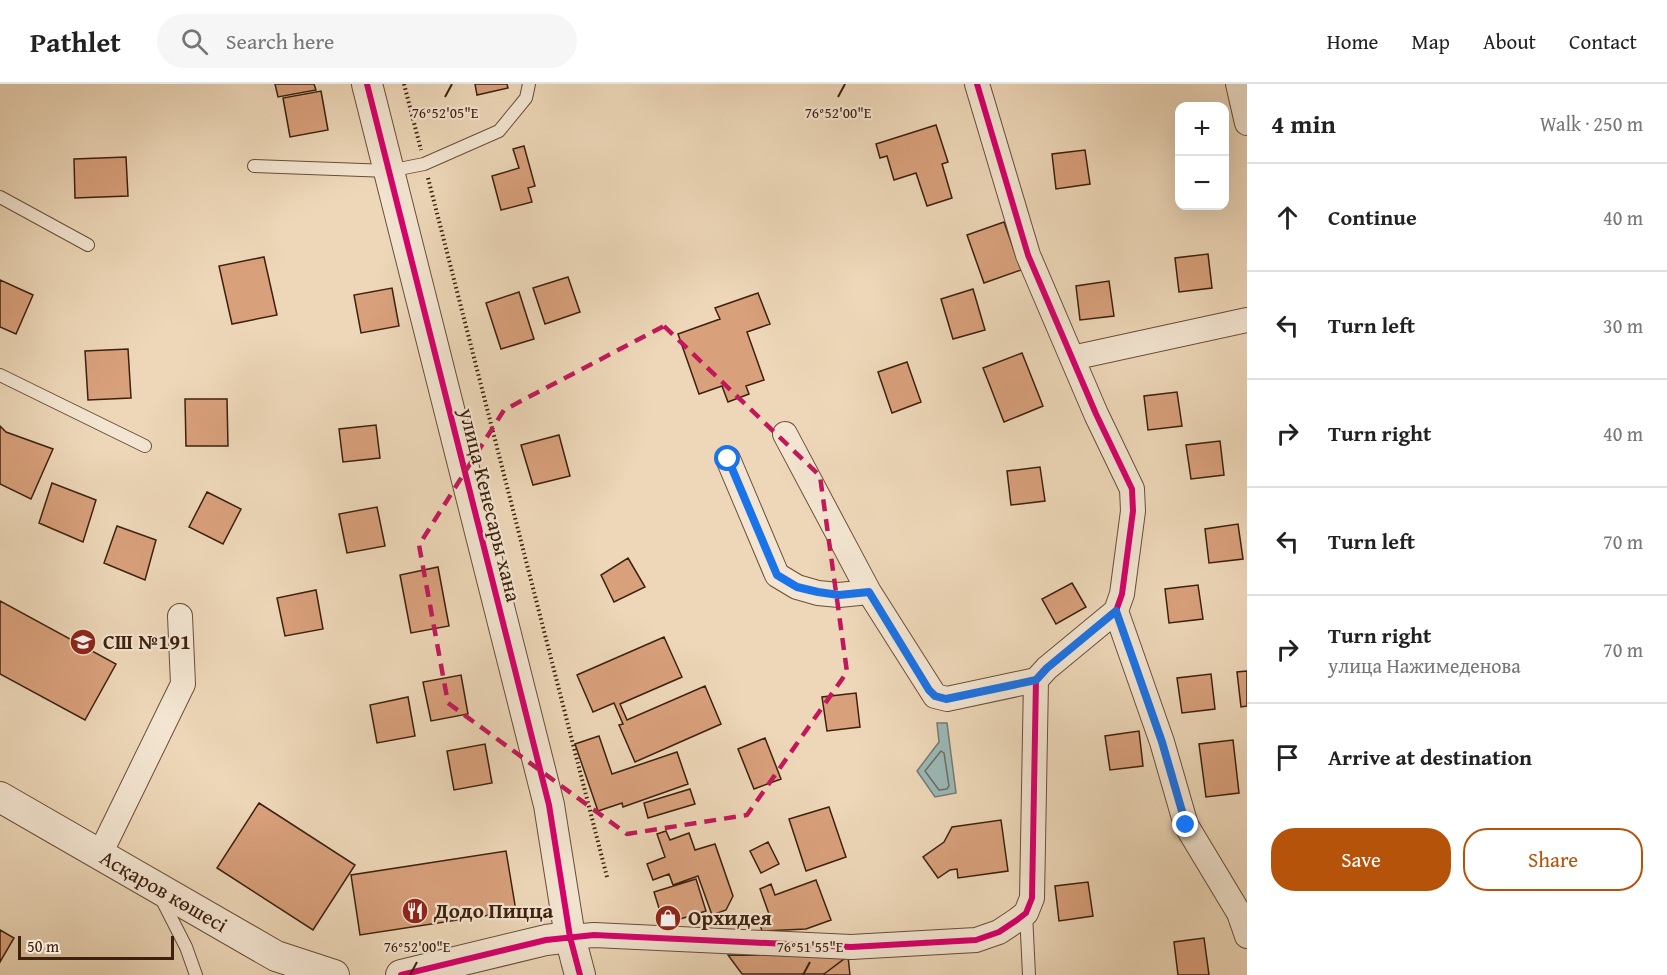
<!DOCTYPE html>
<meta charset="utf-8">
<style>
:root{--surface:#fff;--page:#f6f6f6;--text:#222;--muted:#767676;--line:#e0e0e0;--accent:#b45309}
body{margin:0;font-family:"Gentium Book Plus",serif;background:var(--page);color:var(--text)}
.controls{position:absolute;right:18px;top:18px;display:grid;overflow:hidden;border-radius:12px;box-shadow:0 6px 24px #0002}
.controls button{width:54px;height:54px;display:grid;place-items:center;padding:0;border:0;border-bottom:2px solid var(--line);background:var(--surface);color:var(--text);font:30px sans-serif}
.scale{position:absolute;left:18px;bottom:15px;width:156px;box-sizing:border-box;padding-left:6px;border:3px solid #3d200e;border-top:0;font-size:16px;line-height:21px;white-space:nowrap;color:#3d200e;-webkit-text-stroke:4px #f3e5d1;paint-order:stroke}
.stop{position:absolute;width:18px;height:18px;margin:-14px;border:4px solid #1a73e8;border-radius:50%;background:#fff}
.stop.end{background:#1a73e8;border-color:#fff;box-shadow:0 2px 6px #0008}
.list{margin:0;padding:0;list-style:none}
h2{display:flex;justify-content:space-between;align-items:center;height:78px;margin:0;padding:0 24px;font-size:26px}
h2 small{font-size:20px;font-weight:400;color:var(--muted)}
.list li{display:grid;grid-template-columns:39px 1fr auto;gap:18px;align-items:center;box-sizing:border-box;height:108px;padding:0 24px;border-top:2px solid var(--line)}
.list b{display:block;font-size:22px;white-space:nowrap}
.list p{margin:0;font-size:20px;white-space:nowrap;color:var(--muted)}
.list em{font-size:20px;font-style:normal;color:var(--muted)}
.actions{display:flex;gap:12px;padding:18px 24px}
.actions a{flex:1;padding:14px 0;border:2px solid var(--accent);border-radius:24px;text-align:center;font-size:21px;color:var(--accent)}
.actions .main{background:var(--accent);color:#fff}
.icon{flex:none;width:33px;height:33px;fill:none;stroke:currentColor;stroke-width:2;stroke-linecap:round;stroke-linejoin:round}
.map{position:relative;flex:none;width:1247px;height:891px;overflow:hidden}
header{display:flex;align-items:center;gap:36px;box-sizing:border-box;height:84px;padding:0 30px;background:var(--surface);border-bottom:2px solid var(--line)}
header strong{font-size:28px}
nav{display:flex;gap:33px;margin-inline-start:auto;font-size:21px}
.search{width:420px;height:54px;background:var(--page);display:flex;align-items:center;gap:15px;box-sizing:border-box;padding:0 21px;border-radius:33px;color:var(--muted);font-size:22px}
main{display:flex}
aside{flex:1;background:var(--surface)}
.map>svg:first-child{display:block}
</style>
<header>
<strong>Pathlet</strong>
<div class="search"><svg class="icon" aria-label="search" viewBox="0 0 24 24"><circle cx="10" cy="10" r="6"/><path d="M15 15l6 6"/></svg>Search here</div>
<nav><a>Home</a><a>Map</a><a>About</a><a>Contact</a></nav>
</header>
<main>
<div class="map">
<svg width="1247" height="891" viewBox="0 0 1247 891">
<rect width="100%" height="100%" fill="#edd7b8"/>
<filter id="stains"><feTurbulence type="fractalNoise" baseFrequency=".00333" numOctaves="4"/><feColorMatrix values="0 0 0 0 .2 0 0 0 0 .09 0 0 0 0 .02 0 0 0 .5 -.17"/></filter>
<radialGradient id="worn" r=".72"><stop offset=".6" stop-color="#630" stop-opacity="0"/><stop offset="1" stop-color="#630" stop-opacity=".3"/></radialGradient>
<path fill="#9bb8b6" stroke="#757b73" stroke-width="1.5" d="M937,639H947L956,709L935,713L917,687L939,658Z"/>
<g fill="none" stroke-linecap="round" stroke-linejoin="round">
<path stroke="#6c6c62" stroke-width="1.5" d="M941,667L944,669L949,702L947,705L939,706L925,687Z"/>
</g>
<path fill="#d8a07b" stroke="#3d200e" stroke-width="1.5" d="M275,0H314L316,6L278,13Z
M475,0H507L508,4L477,11Z
M321,7L328,46L290,53L283,14Z
M936,41L948,78L942,80L952,114L927,122L916,89L894,96L887,72L880,74L876,60Z
M524,62L535,102L528,104L532,118L501,126L492,92L519,84L513,65Z
M1085,66L1090,100L1056,105L1052,70Z
M126,73L128,112L75,114L74,75Z
M1004,138L1021,186L984,199L967,151Z
M1208,170L1212,204L1179,208L1175,174Z
M264,173L277,231L232,240L219,182Z
M568,193L580,228L545,240L533,204Z
M0,196L33,211L16,250L0,243Z
M1109,197L1114,232L1080,236L1076,202Z
M392,204L399,242L361,249L354,211Z
M973,205L985,246L953,255L941,215Z
M519,208L534,255L501,265L486,219Z
M758,209L770,240L747,248L764,296L746,302L749,310L728,318L722,302L699,310L678,250L720,235L715,224Z
M128,265L131,314L88,316L85,267Z
M1022,269L1043,322L1004,338L983,284Z
M907,278L921,318L892,329L878,288Z
M1177,308L1182,342L1148,346L1144,312Z
M185,315H227L228,362H186Z
M376,341L380,374L343,378L339,345Z
M0,342L6,348L53,365L31,415L0,400Z
M559,351L570,392L533,401L521,361Z
M1220,357L1224,391L1191,395L1186,361Z
M1040,383L1045,417L1011,421L1007,387Z
M52,399L96,416L83,458L39,439Z
M207,408L241,425L223,460L189,443Z
M377,423L385,462L347,469L339,430Z
M1238,440L1243,475L1209,479L1205,445Z
M117,442L156,456L145,496L104,479Z
M628,474L645,503L614,518L601,491Z
M438,483L449,542L411,549L400,491Z
M1072,499L1086,523L1056,540L1042,515Z
M1198,501L1203,535L1169,539L1165,505Z
M316,506L323,545L285,552L277,514Z
M0,517L116,580L85,636L0,590Z
M664,553L682,593L620,620L627,636L705,602L721,640L635,678L619,641L623,640L614,619L593,628L577,591Z
M1247,587V622L1241,623L1237,588Z
M1211,590L1215,625L1182,629L1177,594Z
M461,591L468,630L431,637L423,598Z
M856,609L860,643L827,647L822,613Z
M408,613L415,652L377,659L370,621Z
M1139,647L1143,682L1110,686L1105,652Z
M599,652L612,690L677,668L688,700L623,723L622,719L598,727L575,660Z
M765,654L781,695L754,705L738,665Z
M1233,656L1239,709L1206,713L1199,660Z
M485,660L492,699L454,706L447,667Z
M690,705L695,720L648,734L644,719Z
M259,719L355,781L313,846L217,784Z
M829,723L846,773L806,787L789,735Z
M1001,736L1008,787L958,794L957,785L950,786L938,794L923,773L944,758L952,743Z
M666,747L670,756L689,749L695,766L715,760L733,812L726,826L712,831L698,792L673,801L669,790L653,796L647,780L665,773L657,750Z
M768,758L779,780L761,789L750,767Z
M506,767L516,827L360,851L351,791Z
M696,795L706,827L664,840L654,808Z
M816,796L831,836L806,845L762,847L758,834L769,830L760,805L771,800L775,811Z
M1088,798L1093,832L1059,837L1055,802Z
M0,846L14,854L0,878Z
M1204,854L1209,891H1178L1174,858Z
M728,871L848,872L824,890H742Z
M848,872L850,891H824V890Z"/>
<g fill="none" stroke-linecap="round" stroke-linejoin="round">
<defs>
<path id="service" d="M254,82L389,87L424,80L499,47L526,14L529,0
M0,113L88,161
M0,291L145,362
M160,812L186,863L196,891
M1026,829L1029,891"/>
<path id="minor" d="M1238,0L1247,39
M1072,274L1247,236
M785,350L869,508L935,612L947,615L1036,596
M728,375L777,491L797,503L818,509L839,511L869,508
M1116,527L1162,658L1186,741L1239,829L1247,852
M100,770L183,600L180,532
M570,853L594,851L851,863L976,856L999,848L1017,836L1026,829L1032,814L1036,596L1047,584L1116,527L1122,510L1133,427L1132,405L1096,330L1028,171L977,0"/>
<g id="tertiary">
<path d="M367,0L549,721L570,853L580,891"/>
<path id="s1" d="M0,713L276,872L334,891"/>
<path d="M401,891L546,856L570,853"/>
</g>
</defs>
<use href="#service" stroke="#694e38" stroke-width="14"/>
<use href="#minor" stroke="#694e38" stroke-width="26"/>
<use href="#tertiary" stroke="#694e38" stroke-width="32"/>
<path stroke="#3d200e" stroke-width="4" stroke-dasharray="1.5 3" stroke-linecap="butt" d="M404,0L421,66
M428,94L607,793"/>
<use href="#service" stroke="#f3e5d1" stroke-width="12"/>
<use href="#minor" stroke="#f3e5d1" stroke-width="24"/>
<use href="#tertiary" stroke="#f3e5d1" stroke-width="30"/>
<defs>
<path id="cycleway" d="M367,0L549,721L570,853L580,891
M401,891L546,856L594,851L851,863L976,856L999,848L1017,836L1026,829L1032,814L1036,596L1047,584L1116,527L1122,510L1133,427L1132,405L1096,330L1028,171L977,0"/>
</defs>
<use href="#cycleway" stroke="#f3e5d1" stroke-width="10"/>
<use href="#cycleway" stroke="#d6006c" stroke-width="6"/>
</g>
<g fill="none" stroke-linecap="round" stroke-linejoin="round">
<path stroke="#1a73e8" stroke-width="8" d="M728,375L777,491L797,503L818,508L839,511L869,508L929,606L935,612L946,615L1036,596L1047,584L1116,527L1162,658L1186,741"/>
</g>
<path fill="none" stroke="#c2185b" stroke-width="4.5" stroke-dasharray="12 8" stroke-linejoin="round" d="M664,242L820,392L847,588L747,731L627,750L448,619L419,461L504,326Z"/>
<path fill="none" stroke="#3d200e" stroke-width="2" d="M445,13L452,0M838,13L845,0M410,891L417,878M803,891L810,878"/>
<defs>
<symbol id="school-disc" viewBox="-11 -11 22 22"><circle r="9.5" fill="#8f2418" stroke="#f3e5d1"/><path d="M0-5L7-2L0 1L-7-2ZM-4 1L0 2.5L4 1V4Q0 6-4 4Z" fill="#fff"/></symbol>
<symbol id="restaurant-disc" viewBox="-11 -11 22 22"><circle r="9.5" fill="#8f2418" stroke="#f3e5d1"/><path d="M-5-6h1v4h1v-4h1v4h1v-4h1v5L-1.5 .5V6h-2V.5L-5-1ZM5-6V6H3V1.5H1.5Q1.5-4 5-6Z" fill="#fff"/></symbol>
<symbol id="shop-disc" viewBox="-11 -11 22 22"><circle r="9.5" fill="#8f2418" stroke="#f3e5d1"/><path d="M-5-2.5h2.3a2.7 3.5 0 0 1 5.4 0H5L5.5 6h-11ZM-1.5-2.5h3a1.5 2.3 0 0 0-3 0Z" fill="#fff"/></symbol>
</defs>
<g fill-rule="evenodd">
<use href="#school-disc" x="68" y="543" width="30" height="30"/>
<use href="#restaurant-disc" x="400" y="812" width="30" height="30"/>
<use href="#shop-disc" x="653" y="819" width="30" height="30"/>
</g>
<g text-anchor="middle" stroke-width="4.5" stroke-linejoin="round" paint-order="stroke">
<g font-size="21" fill="#3d200e" stroke="#f3e5d1">
<text transform="translate(490 421) rotate(76)" y="7">улица Кенесары хана</text>
<text dy="7" stroke="none"><textPath href="#s1" startOffset="189">Асқаров көшесі</textPath></text>
</g>
<g font-size="21" font-weight="bold" fill="#3d200e" stroke="#f3e5d1" text-anchor="start">
<text x="103" y="565">СШ №191</text>
<text x="434" y="834">Додо Пицца</text>
<text x="688" y="841">Орхидея</text>
</g>
</g>
<g font-size="15" text-anchor="middle" fill="#3d200e" stroke="#f3e5d1" stroke-width="4.5" stroke-linejoin="round" paint-order="stroke">
<text x="445" y="34">76°52'05"E</text>
<text x="838" y="34">76°52'00"E</text>
<text x="417" y="868">76°52'00"E</text>
<text x="810" y="868">76°51'55"E</text>
</g>
<rect width="100%" height="100%" filter="url(#stains)"/>
<rect width="100%" height="100%" fill="url(#worn)"/>
</svg>
<div class="controls">
<button>+</button>
<button>−</button>
</div>
<div class="scale">50 m</div>
<div class="stop" style="left:728px;top:375px"></div>
<div class="stop end" style="left:1186px;top:741px"></div>
</div>
<aside>
<h2>4 min<small>Walk · 250 m</small></h2>
<ul class="list">
<li><svg class="icon" aria-label="ahead" viewBox="0 0 24 24"><path d="M12 20V5M6 11l6-6 6 6"/></svg><div><b>Continue</b></div><em>40 m</em></li>
<li><svg class="icon" aria-label="left" viewBox="0 0 24 24"><path d="M17 20v-9H6M10 6l-5 5 5 5"/></svg><div><b>Turn left</b></div><em>30 m</em></li>
<li><svg class="icon" aria-label="right" viewBox="0 0 24 24"><path d="M7 20v-9h11M14 6l5 5-5 5"/></svg><div><b>Turn right</b></div><em>40 m</em></li>
<li><svg class="icon" aria-label="left" viewBox="0 0 24 24"><path d="M17 20v-9H6M10 6l-5 5 5 5"/></svg><div><b>Turn left</b></div><em>70 m</em></li>
<li><svg class="icon" aria-label="right" viewBox="0 0 24 24"><path d="M7 20v-9h11M14 6l5 5-5 5"/></svg><div><b>Turn right</b><p>улица Нажимеденова</p></div><em>70 m</em></li>
<li><svg class="icon" aria-label="arrive" viewBox="0 0 24 24"><path d="M6 21V4h12l-3 4 3 4H6"/></svg><div><b>Arrive at destination</b></div></li>
</ul>
<div class="actions"><a class="main">Save</a><a>Share</a></div>
</aside>
</main>
